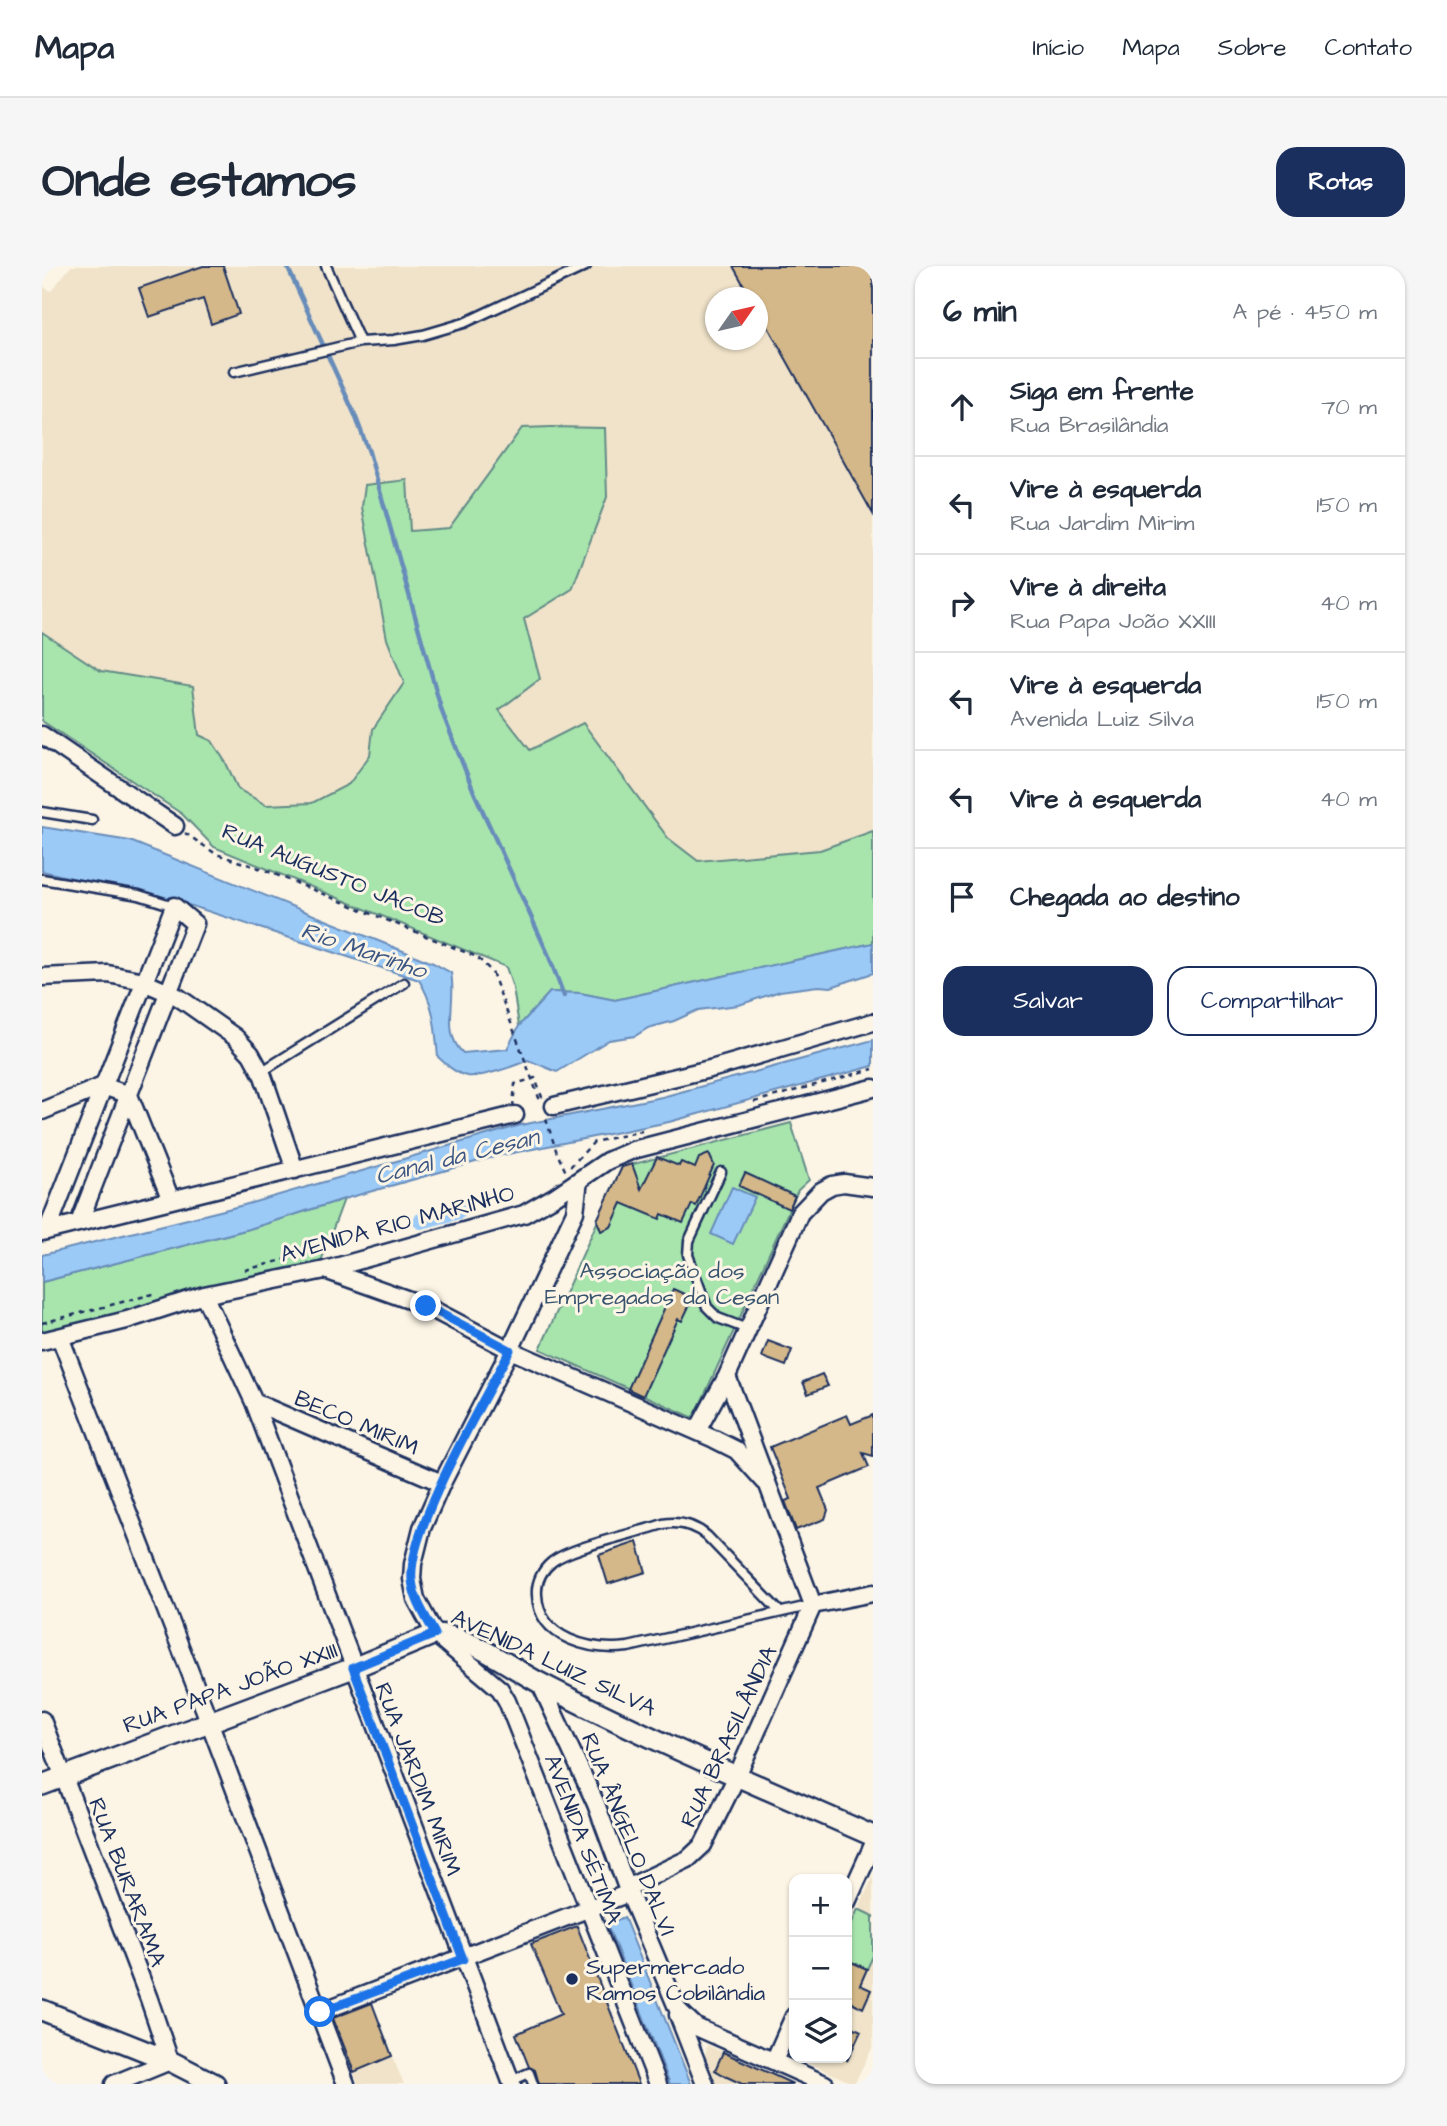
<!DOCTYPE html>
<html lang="pt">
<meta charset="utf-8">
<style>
:root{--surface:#fff;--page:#f6f6f7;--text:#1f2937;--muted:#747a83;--line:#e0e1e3;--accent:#1b2f5e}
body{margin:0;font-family:"Architects Daughter",sans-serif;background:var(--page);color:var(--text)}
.controls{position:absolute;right:21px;bottom:21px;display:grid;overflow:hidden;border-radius:14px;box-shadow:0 2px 5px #0004}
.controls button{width:63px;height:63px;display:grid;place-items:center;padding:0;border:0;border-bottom:2px solid var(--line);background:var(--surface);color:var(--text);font:35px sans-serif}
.compass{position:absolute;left:663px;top:21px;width:63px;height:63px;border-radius:50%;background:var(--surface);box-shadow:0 2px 5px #0004;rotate:56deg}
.stop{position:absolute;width:21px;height:21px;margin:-16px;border:5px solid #1a73e8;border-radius:50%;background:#fff}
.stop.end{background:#1a73e8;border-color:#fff;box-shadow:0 2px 7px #0008}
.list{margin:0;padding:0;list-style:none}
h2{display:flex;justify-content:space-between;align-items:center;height:91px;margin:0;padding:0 28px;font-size:30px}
h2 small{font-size:23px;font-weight:400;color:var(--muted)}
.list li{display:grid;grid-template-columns:46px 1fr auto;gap:21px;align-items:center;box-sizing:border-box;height:98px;padding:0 28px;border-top:2px solid var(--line)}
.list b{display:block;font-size:26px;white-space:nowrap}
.list p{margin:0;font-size:23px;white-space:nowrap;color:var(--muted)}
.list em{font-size:23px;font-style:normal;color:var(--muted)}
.actions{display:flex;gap:14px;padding:21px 28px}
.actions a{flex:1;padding:16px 0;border:2px solid var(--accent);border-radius:21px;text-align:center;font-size:24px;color:var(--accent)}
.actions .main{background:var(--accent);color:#fff}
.icon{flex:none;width:38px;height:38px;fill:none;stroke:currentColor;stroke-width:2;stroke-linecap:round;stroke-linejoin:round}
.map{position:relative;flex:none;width:831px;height:1818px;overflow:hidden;border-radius:21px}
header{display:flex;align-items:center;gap:42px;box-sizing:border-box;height:98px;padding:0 35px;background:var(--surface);border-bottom:2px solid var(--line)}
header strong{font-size:33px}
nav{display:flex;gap:38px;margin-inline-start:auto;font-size:24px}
.intro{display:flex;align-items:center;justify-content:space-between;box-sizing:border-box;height:168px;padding:0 42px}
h1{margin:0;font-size:49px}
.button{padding:18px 32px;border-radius:21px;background:var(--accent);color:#fff;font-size:24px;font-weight:700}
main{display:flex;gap:42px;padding:0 42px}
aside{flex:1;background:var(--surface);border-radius:21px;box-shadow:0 2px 5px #0004}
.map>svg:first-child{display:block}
</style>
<header>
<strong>Mapa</strong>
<nav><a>Início</a><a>Mapa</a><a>Sobre</a><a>Contato</a></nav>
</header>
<div class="intro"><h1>Onde estamos</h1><a class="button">Rotas</a></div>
<main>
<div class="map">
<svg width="831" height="1818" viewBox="0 0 831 1818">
<rect width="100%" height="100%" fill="#fcf5e5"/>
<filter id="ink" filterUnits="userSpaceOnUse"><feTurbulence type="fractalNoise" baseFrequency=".0143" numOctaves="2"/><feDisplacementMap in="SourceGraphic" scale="14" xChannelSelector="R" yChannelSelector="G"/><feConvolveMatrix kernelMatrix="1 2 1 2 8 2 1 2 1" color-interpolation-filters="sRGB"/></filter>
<g filter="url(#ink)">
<path fill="#f0e3c9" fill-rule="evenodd" d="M29,0H831V565L779,584L656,595L626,572L541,458L488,484L457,444L498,413L482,353L565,231L563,162H480L407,262L368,265L323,219L320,241L345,373L362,417L331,463L328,489L307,518L270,537L224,539L196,523L184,497L170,475L157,469L151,420L59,405L0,366V20L9,25ZM674,32H716V74H674Z
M831,1611V1780L812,1818L756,1792H805V1667Z
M665,1779L751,1818H671L662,1796Z
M350,1790L362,1818H316L312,1806Z"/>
<path fill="#a8e5ad" stroke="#628a86" stroke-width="2" d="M510,161L563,162L565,231L530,323L482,353L498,413L457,444L488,484L541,457L626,572L656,595L778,584L831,565V677L573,734L538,727L508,726L477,760L471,722L464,701L172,581L140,548L0,455V366L59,405L151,420L157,469L170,475L184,497L196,523L224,539L270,537L307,518L328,489L331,463L362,417L345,373L320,241L323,219L365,214L368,265L407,262L480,162Z
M749,857L767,914L756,924L652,1152L498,1083L580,901Z
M302,933L278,998L0,1070V1016L207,963Z
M816,1643L831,1650V1690L825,1703L805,1694V1667Z"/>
<path fill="#9ccaf7" stroke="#688cba" stroke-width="2" d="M0,561L88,575L391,697L409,707C415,735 399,767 421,787L465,783L477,760L508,726L538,727L573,734L831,677V707L789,721L776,720L738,725L697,739L656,744L632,755L606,762L593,770L567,774L515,806L486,794C473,800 439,812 425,810C414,808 404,798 396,791C393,761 393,740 377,714L150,640L0,605Z
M831,774V800L627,856L455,890L302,933L207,963L0,1016V989L202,939L479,859L620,831Z
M690,921L713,931L691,978L669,968Z
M582,1651L649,1818H628L565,1658Z"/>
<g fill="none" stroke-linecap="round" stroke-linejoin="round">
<path stroke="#688cba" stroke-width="4.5" d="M245,0L313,149L327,186L400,446L432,526L506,688L522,730"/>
<path stroke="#9ccaf7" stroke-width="16" d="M379,955L417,945"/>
</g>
<path fill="#d4b889" stroke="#1b2f5e" stroke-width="2" d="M161,0H181L197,48L169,58L161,33L107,51L97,22Z
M691,0H831V248L716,43V32H709Z
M667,888L672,899L654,940L650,938L641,957L620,948L618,953L580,937L569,961L559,965L555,954L580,901L590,898L599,923L615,891L637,900L639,896L653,902L657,892Z
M703,907L753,930L747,943L697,920Z
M631,1023L651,1032L640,1055L636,1053L601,1130L586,1123Z
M726,1075L750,1084L744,1100L720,1091Z
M780,1108L786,1120L766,1128L761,1116Z
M805,1149L809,1158L831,1149V1190L821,1187L827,1201L777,1222L786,1244L783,1253L754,1264L743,1235L749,1233L728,1181Z
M595,1276L604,1306L566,1318L557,1289Z
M535,1660L597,1818H497L493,1804L487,1801L474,1768L519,1748L489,1678Z
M805,1694L825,1703L818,1719L829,1724L821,1742L805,1734Z
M330,1737L350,1790L312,1806L291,1752Z
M805,1758L819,1765L805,1795Z
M681,1786L751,1818H700L685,1811L673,1804Z"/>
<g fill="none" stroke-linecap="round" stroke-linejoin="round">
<defs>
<path id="service" d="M284,0L318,76
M192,106L318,76L352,74L381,69L422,57L544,0
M0,546L50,554
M0,613L97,629L132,640
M219,806L362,717
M679,906L647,975L646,989L665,1041L676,1052L705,1063
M738,1346L665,1270C652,1259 638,1255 621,1258C596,1267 528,1281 510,1296C500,1304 494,1316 495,1329C497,1374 550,1385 586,1381L771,1339
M469,1815L487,1807L491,1818"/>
<path id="minor" d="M0,469L133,560
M0,711L66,708L97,714L136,731L193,771L209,788L221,810L253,904
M512,840L672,802L831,756
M0,845L61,820L87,829L129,934
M537,914L533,946L468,1084L400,1217L380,1262L371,1298L370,1313L374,1333L393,1368L458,1423L465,1435L616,1818
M5,965L132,640L153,658L37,957
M0,966L473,849
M283,1004L384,1040L468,1084L672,1173L694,1184L723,1216
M162,1029L212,1136L470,1818
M18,1071L167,1455L304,1818
M0,1075L85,1054L162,1029L283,1004L482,948L512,931L565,895L591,884L831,822
M685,1110L771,1339
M212,1136L400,1217
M655,1165L685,1110L758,947L779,925L790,919L802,917L831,921
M771,1339L831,1327
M498,1417L554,1538L585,1622L636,1744L654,1761L783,1818
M0,1454L107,1733L128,1795L72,1818
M585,1622L646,1593L661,1579L695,1510L771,1339
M805,1636L831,1579
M278,1746L587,1627
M636,1749L663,1818
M732,1795L752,1750"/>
<path id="tertiary" d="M0,1519L311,1402L393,1368C425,1368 469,1402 498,1417C606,1473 720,1521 831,1570
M0,1744L128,1795L173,1818"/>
</defs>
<use href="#service" stroke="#1b2f5e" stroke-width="13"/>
<use href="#minor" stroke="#1b2f5e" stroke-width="21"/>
<use href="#tertiary" stroke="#1b2f5e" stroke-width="24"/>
<path stroke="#1b2f5e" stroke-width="2.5" stroke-dasharray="5 5" stroke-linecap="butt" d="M143,567L174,588L220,603L435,691L450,706L497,832L500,833
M712,836L831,803
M504,853L515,887L524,906
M528,901L552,876L600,865
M203,1004L264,988L265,992
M0,1057L115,1027"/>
<use href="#service" stroke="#fcf5e5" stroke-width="8"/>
<use href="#minor" stroke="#fcf5e5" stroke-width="16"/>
<use href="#tertiary" stroke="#fcf5e5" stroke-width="19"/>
<path stroke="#1b2f5e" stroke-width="2.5" stroke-dasharray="5 5" stroke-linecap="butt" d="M471,841L473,818L493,812L501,834"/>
</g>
</g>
<g fill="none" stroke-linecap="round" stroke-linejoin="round" filter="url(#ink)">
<path stroke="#1a73e8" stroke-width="9" d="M278,1746L421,1693L311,1402L393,1368C384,1351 372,1334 370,1314C365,1264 443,1133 468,1084L384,1040"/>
</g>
<circle fill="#1b2f5e" stroke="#fcf5e5" stroke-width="2.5" cx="530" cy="1713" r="7"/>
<g text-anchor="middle" stroke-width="6" stroke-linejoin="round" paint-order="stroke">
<g font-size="23" fill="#1b2f5e" stroke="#fcf5e5">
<text transform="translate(292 608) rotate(22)" y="8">RUA AUGUSTO JACOB</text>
<text transform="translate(355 957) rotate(-15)" y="8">AVENIDA RIO MARINHO</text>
<text transform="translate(315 1156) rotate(23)" y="8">BECO MIRIM</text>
<text transform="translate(512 1396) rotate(25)" y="8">AVENIDA LUIZ SILVA</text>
<text transform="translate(188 1421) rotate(-20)" y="8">RUA PAPA JOÃO XXIII</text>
<text transform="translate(686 1470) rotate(-65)" y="8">RUA BRASILÂNDIA</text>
<text transform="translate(377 1513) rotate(69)" y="8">RUA JARDIM MIRIM</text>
<text transform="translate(587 1568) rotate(68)" y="8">RUA ÂNGELO DALVI</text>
<text transform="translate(542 1573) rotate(69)" y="8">AVENIDA SÉTIMA</text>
<text transform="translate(86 1616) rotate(69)" y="8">RUA BURARAMA</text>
</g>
<g font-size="23" fill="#37536e" stroke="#fcf5e5">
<text x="620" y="1012">Associação dos<tspan x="620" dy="26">Empregados da Cesan</tspan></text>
</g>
<g font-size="23" fill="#1b2f5e" stroke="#fcf5e5" text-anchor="start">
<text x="544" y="1708">Supermercado<tspan x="544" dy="26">Ramos Cobilândia</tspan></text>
</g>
<g font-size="24" font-style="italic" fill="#3b5684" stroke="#fcf5e5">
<text transform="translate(322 684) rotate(19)" y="8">Rio Marinho</text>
<text transform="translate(415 890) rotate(-14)" y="8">Canal da Cesan</text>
</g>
</g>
</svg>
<div class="controls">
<button>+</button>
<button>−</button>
<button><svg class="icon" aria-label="layers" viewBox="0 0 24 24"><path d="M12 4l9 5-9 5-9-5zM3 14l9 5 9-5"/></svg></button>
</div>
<svg class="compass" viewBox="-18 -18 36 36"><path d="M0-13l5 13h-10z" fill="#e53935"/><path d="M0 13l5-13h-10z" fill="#747a83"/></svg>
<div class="stop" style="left:278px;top:1746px"></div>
<div class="stop end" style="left:384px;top:1040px"></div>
</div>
<aside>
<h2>6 min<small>A pé · 450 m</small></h2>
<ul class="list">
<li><svg class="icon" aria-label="ahead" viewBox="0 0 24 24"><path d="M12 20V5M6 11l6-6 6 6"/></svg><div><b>Siga em frente</b><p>Rua Brasilândia</p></div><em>70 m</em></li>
<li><svg class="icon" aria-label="left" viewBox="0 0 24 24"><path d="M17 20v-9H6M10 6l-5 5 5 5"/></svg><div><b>Vire à esquerda</b><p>Rua Jardim Mirim</p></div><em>150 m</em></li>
<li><svg class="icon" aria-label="right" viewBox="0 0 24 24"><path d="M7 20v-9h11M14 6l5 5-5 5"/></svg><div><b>Vire à direita</b><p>Rua Papa João XXIII</p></div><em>40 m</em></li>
<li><svg class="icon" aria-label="left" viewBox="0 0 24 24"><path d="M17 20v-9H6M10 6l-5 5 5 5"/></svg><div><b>Vire à esquerda</b><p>Avenida Luiz Silva</p></div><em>150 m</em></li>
<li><svg class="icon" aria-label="left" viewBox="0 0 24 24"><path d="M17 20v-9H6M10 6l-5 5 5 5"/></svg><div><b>Vire à esquerda</b></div><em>40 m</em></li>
<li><svg class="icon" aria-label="arrive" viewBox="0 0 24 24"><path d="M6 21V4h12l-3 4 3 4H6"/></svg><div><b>Chegada ao destino</b></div></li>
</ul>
<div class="actions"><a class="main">Salvar</a><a>Compartilhar</a></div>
</aside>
</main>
